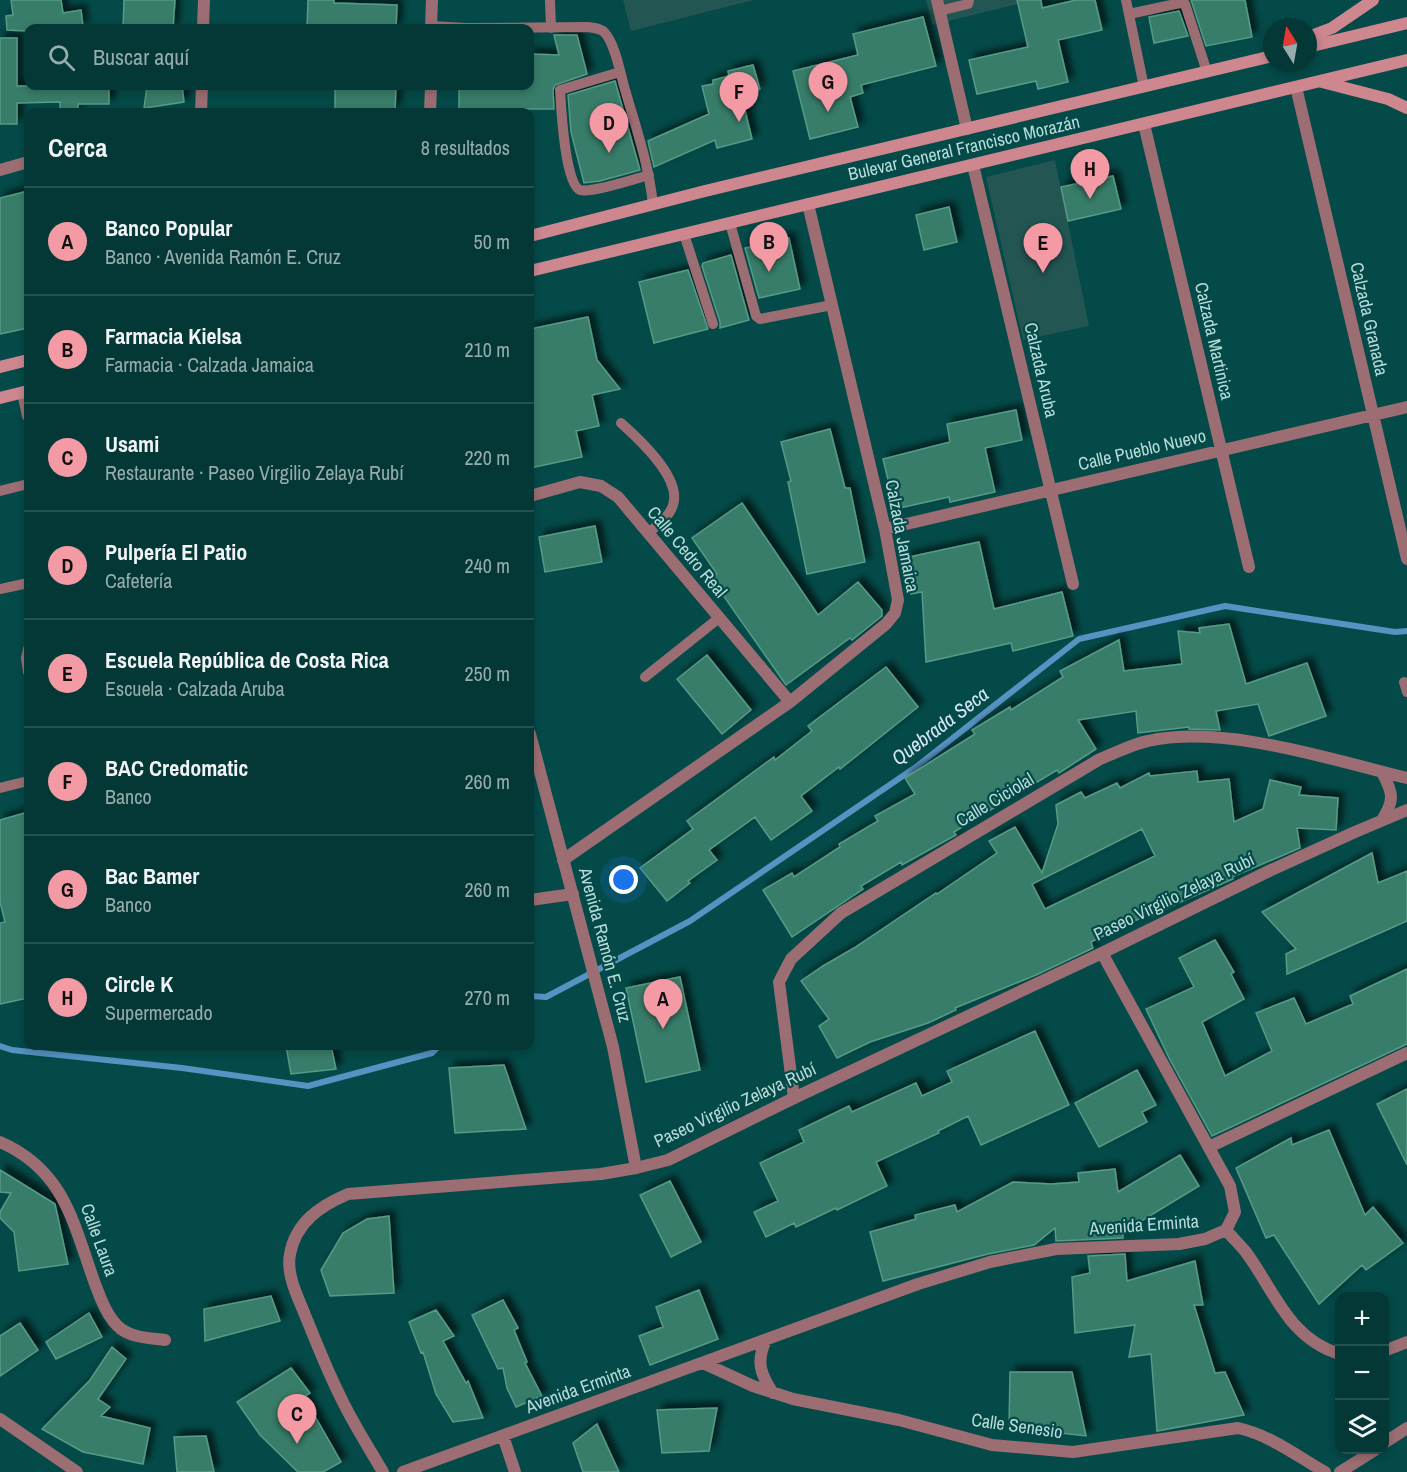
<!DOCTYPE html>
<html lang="es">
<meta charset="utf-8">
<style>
:root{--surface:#033836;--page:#114342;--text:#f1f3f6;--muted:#97acad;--line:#245251;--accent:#f49aa5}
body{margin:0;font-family:"Archivo Narrow",sans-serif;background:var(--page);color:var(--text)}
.controls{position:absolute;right:18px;bottom:18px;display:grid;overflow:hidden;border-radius:12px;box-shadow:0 3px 9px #0003}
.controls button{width:54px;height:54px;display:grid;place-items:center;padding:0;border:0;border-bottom:2px solid var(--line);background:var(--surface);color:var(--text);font:30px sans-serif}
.compass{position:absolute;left:1263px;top:18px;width:54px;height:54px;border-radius:50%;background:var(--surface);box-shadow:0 3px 9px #0003;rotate:349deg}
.you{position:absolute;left:624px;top:880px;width:21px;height:21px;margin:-15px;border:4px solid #fff;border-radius:50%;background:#1a73e8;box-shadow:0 0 0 9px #1a73e833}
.badge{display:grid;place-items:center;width:39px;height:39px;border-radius:50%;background:var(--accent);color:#111;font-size:20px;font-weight:700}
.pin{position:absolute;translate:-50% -50px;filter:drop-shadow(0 2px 3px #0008)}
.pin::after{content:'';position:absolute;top:32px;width:21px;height:18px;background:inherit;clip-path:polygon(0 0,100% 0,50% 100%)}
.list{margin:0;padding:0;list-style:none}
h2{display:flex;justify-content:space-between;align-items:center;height:78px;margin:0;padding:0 24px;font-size:26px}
h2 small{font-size:20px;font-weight:400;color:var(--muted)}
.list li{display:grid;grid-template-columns:39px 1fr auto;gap:18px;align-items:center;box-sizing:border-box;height:108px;padding:0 24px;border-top:2px solid var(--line)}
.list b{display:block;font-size:22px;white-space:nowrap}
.list p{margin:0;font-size:20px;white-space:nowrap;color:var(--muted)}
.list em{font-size:20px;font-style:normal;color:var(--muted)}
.icon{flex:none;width:33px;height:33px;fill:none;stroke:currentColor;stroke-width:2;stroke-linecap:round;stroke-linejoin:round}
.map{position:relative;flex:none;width:1407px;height:1472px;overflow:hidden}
.search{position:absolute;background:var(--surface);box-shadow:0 3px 9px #0003;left:24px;top:24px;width:510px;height:66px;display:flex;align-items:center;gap:15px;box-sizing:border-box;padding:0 21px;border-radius:12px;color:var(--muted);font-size:22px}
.panel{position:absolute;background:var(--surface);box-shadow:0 3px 9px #0003;left:24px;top:108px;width:510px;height:942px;border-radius:12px}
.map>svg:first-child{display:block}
</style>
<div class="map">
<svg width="1407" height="1472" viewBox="0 0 1407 1472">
<defs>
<filter id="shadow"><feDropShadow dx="5.5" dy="-5.5" stdDeviation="3" flood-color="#0009"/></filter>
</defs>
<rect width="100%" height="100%" fill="#044a48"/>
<path fill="#235553" d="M569,0H754L631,31L623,0Z
M926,0H1034L932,25Z
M1055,160L1089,326L1023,340L986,177Z"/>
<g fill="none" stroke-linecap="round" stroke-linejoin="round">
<path stroke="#5692c2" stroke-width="6" d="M530,996L546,997L690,921L916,767L1079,639L1225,606L1395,632L1407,631
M0,1046L12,1050L182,1068L308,1086L432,1053L439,1046"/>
</g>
<path fill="#377d69" stroke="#569b86" stroke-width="1.5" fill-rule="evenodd" filter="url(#shadow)" d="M11,0H61L63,13L81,10L83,27L28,28V31L7,30L6,16L13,15Z
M124,0H175L173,28H123Z
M308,0H334V3L397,5L396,28H307Z
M1017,0H1041L1042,8L1076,0H1095L1102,30L1058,40L1068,82L1038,89L1036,81L977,94L969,60L1028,47Z
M1191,0H1245L1252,37L1206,46Z
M1179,11L1188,36L1154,43L1149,17Z
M923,17L936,66L861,85L863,93L850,97L858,127L810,139L793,71L858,55L853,34Z
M554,35H577L587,74L555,85L553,90L554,109H500V112H459V86H530V54L559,55Z
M0,38H17V86H109V104H78V112H60V102L17,103V124H0Z
M753,65L760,89L741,94L752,139L717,148L715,140L654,167L648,141L709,114L702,86L713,84V80L729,76L728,71Z
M615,81L640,170L600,181L584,183L571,132L568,95Z
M147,86H182L184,102L144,108Z
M335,86H396L395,110L335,109Z
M1113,176L1121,209L1068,221L1061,187Z
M28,191V328L0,334V198Z
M949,207L957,242L924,250L916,215Z
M789,238L800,289L759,298L745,248Z
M731,255L749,320L720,328V322L702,266L703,263Z
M688,270L708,329L654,343L639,282Z
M588,317L597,360L620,389L592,395L599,426L576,431L582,457L530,468V329Z
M1016,410L1022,440L985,448L995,492L950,502L949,497L895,509L883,459L950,442L947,424Z
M830,429L845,488H850L865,562L807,574L788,482L791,481L781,442Z
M742,503L818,615L858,582L882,610V616L852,640L850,638L786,685L711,578L717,574L692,538Z
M595,526L602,562L545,572L539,537Z
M979,542L994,609L1062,592L1073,636L1013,651L1011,643L926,662L922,592L911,594L904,558Z
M1229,624L1246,684L1307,663L1326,716L1269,736L1258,704L1216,711L1220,730L1189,729V727L1138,733L1136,711L1078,720L1096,749L1059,773L1057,770L954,832L956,835L902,865L901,862L861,886L863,889L792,937L763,890L792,873L794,877L840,847L839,844L878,821L875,816L915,794L905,778L975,734L972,730L1010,707L1011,710L1063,677L1060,671L1119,640L1124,671L1182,664L1178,631L1200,633L1199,628Z
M707,655L751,710L722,734L677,679Z
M886,667L918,707L840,769L839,767L801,796L812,811L771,840L755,817L709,850L717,860L688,881L690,883L667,901L640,868L693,829L687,821L774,757L775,760L812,731L808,726Z
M1197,771L1198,782L1229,779L1234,822L1263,809L1270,780L1301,787L1299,795L1338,798L1336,830L1297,828L1300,848L1232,877L1233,879L1176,904L1150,917L1149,914L1091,942L1093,948L1036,975L955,1008L956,1010L928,1023L870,1042L837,1058L819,1026L829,1019L801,981L823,966L854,948L936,893L937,894L997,853L989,841L1015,827L1042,873L1058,824L1056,805L1081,792L1085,798L1117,783L1120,788L1149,773L1150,776ZM1142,829L1155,856L1045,909L1032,884Z
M28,812V998L0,1004V923L5,922L0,902V820Z
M1372,853L1378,883L1407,871V921L1287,974L1286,954L1296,949L1262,912Z
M1215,940L1234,972L1231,974L1244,999L1202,1022L1225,1076L1272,1051L1256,1013L1294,998L1306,1024L1353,1004L1350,996L1407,969V1044L1212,1136L1169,1058L1146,1009L1194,987L1179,958Z
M680,977L700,1070L646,1082L626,988Z
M1035,1031L1069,1105L981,1145L968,1116L938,1131L939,1133L876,1162L887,1186L837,1210L836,1208L796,1227L794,1223L766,1237L754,1212L778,1201L760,1163L804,1142L799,1130L849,1106L852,1112L916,1083L922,1096L952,1082L947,1071Z
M286,1046H331L336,1069L291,1074Z
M504,1065L526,1129L455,1133L449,1068Z
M1137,1070L1156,1105L1142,1112L1147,1122L1099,1147L1075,1103Z
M1407,1089V1165L1377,1104Z
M1329,1130L1365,1215L1373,1207L1403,1243L1366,1270L1362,1265L1319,1304L1274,1235L1266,1238L1236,1168L1291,1138L1292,1145Z
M1180,1155L1199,1186L1123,1232V1238L1056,1241L1055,1228L1034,1245L988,1254L883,1281L870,1232L916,1219L915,1215L955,1205L957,1212L1013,1182L1051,1184L1079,1182L1078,1173L1115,1169L1118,1192Z
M0,1170L55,1204L68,1264L19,1271L14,1232L0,1218V1212L11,1193L0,1192Z
M670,1181L701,1242L671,1257L640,1195Z
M389,1216L394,1293L330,1296L321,1270L343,1233L367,1219Z
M1125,1254L1127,1281L1195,1261L1203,1305H1194L1215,1373L1225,1372L1244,1415L1157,1431L1151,1354L1129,1357L1135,1325L1075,1333L1072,1277L1090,1273L1088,1256Z
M699,1290L718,1339L650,1365L639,1336L663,1327L656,1307Z
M271,1296L280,1321L205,1341L204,1309Z
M503,1300L518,1328L514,1330L527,1362L525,1363L542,1396L516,1407L507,1388L503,1368L498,1369L472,1315Z
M436,1310L454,1336L443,1341L466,1383L468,1381L483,1418L453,1422L436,1394L423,1352L421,1353L409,1322Z
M89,1313L102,1337L56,1359L46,1342Z
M20,1323L38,1350L0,1376V1336Z
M112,1347L126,1359L98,1399L110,1407L101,1416L150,1428L143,1464L83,1452L42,1429L90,1380Z
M291,1368L310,1393L304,1397L341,1462L323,1472H298L260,1435L237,1402Z
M1010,1372H1072L1086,1436L1009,1427Z
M717,1408L709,1451L662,1453L657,1410Z
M597,1424L619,1472H583L573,1443Z
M206,1436L214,1472H177L174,1437Z"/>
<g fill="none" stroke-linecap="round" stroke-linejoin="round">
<path stroke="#9c6e73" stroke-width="10" d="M550,0L551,28
M1126,0L1144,87
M939,11L968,4L969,0
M1129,14L1180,3L1185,4L1207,72
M431,26L466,28L588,27C594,28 601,28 605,33C615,44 620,72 624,86C635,125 649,164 653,205
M620,72L560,90C561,106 565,185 580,190C592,193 635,179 649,175
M730,223L756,316L760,319L832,305
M684,234L713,324
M621,423C639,439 682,478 673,505C670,516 657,526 648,533
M0,491L28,484
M0,589L28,583
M28,649L26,658L28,672
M645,677L719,618
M1404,682L1407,692
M0,788L28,781"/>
<path stroke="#9c6e73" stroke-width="12" d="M937,0L967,129
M203,28L204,0
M1296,87L1407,559
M201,112L202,86
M1144,124L1249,567
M973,165L1073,584
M0,170L28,162
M23,393L28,416
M530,496L580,482L601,486L618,497L790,702
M885,529L1407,407
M1382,772C1393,793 1395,800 1382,820
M563,860L790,702L886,624L895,613L898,600L885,529L808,204
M530,900L573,894
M794,1098L779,982L791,959L841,913L1100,759C1116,753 1132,744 1148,741C1224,724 1332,760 1407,778
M0,1142C64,1170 73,1222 94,1281C100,1297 107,1318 121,1329C134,1338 150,1338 165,1340
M1209,1147L1407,1053
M1226,1230C1232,1237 1239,1244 1245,1251C1274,1289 1288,1339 1340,1354
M766,1340C756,1361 760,1374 773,1393
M1384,1351L1407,1342
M703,1363L753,1386L793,1399L899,1420L992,1445L1073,1452L1238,1428C1270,1435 1297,1456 1325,1472
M503,1436L515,1472
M1384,1443L1407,1428
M403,1472L918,1284L990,1262L1056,1249L1179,1244L1205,1239L1226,1230L1235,1212L1230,1186L1102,953
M1340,1472L1375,1450"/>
<path stroke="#9c6e73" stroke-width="12" d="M431,28L432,0
M430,112L431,86
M530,734L613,1047L636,1168
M0,1419L77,1472
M383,1472C369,1448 354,1425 342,1400C328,1373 317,1344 305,1315C298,1297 286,1275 290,1254C296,1222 320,1206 348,1194L601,1174L636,1168L668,1160L794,1098L1102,953L1269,871L1355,832L1407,810"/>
<path stroke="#ce868f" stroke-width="12" d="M1308,37L1332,28L1373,0
M1308,47L1407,23
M1322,82L1388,99L1407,108
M530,236L705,191L1272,56
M530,271L1407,60
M0,367L28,360
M0,398L28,391"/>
</g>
<g text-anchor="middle" stroke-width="4.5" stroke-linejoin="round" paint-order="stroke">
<g font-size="18" fill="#b7dcda" stroke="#044a48">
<text transform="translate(964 148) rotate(-13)" y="6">Bulevar General Francisco Morazán</text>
<text transform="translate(1369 319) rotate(77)" y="6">Calzada Granada</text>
<text transform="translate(1214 341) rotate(77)" y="6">Calzada Martinica</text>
<text transform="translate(1041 370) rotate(77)" y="6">Calzada Aruba</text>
<text transform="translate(1142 450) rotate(-13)" y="6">Calle Pueblo Nuevo</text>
<text transform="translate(902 536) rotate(79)" y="6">Calzada Jamaica</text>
<text transform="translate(687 552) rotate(50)" y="6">Calle Cedro Real</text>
<text transform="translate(995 800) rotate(-31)" y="6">Calle Ciciolal</text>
<text transform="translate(1174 897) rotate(-26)" y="6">Paseo Virgilio Zelaya Rubí</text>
<text transform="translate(605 945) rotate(75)" y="6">Avenida Ramón E. Cruz</text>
<text transform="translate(735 1105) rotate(-25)" y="6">Paseo Virgilio Zelaya Rubí</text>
<text transform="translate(1144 1225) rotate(-4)" y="6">Avenida Erminta</text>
<text transform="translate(99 1240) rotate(70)" y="6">Calle Laura</text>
<text transform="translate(578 1389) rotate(-20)" y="6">Avenida Erminta</text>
<text transform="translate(1017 1426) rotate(8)" y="6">Calle Senesio</text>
</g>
<g font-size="20" font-style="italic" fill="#d5e6f9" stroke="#044a48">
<text transform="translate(940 726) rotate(-37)" y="7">Quebrada Seca</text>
</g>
</g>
</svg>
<div class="controls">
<button>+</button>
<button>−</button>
<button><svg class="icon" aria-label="layers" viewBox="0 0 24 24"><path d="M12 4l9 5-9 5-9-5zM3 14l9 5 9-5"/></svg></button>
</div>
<svg class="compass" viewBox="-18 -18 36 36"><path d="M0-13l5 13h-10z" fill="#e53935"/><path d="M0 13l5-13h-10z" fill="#97acad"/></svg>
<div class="you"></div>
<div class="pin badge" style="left:663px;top:1029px">A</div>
<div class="pin badge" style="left:769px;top:272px">B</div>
<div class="pin badge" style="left:297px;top:1444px">C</div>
<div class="pin badge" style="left:609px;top:153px">D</div>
<div class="pin badge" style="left:1043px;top:273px">E</div>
<div class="pin badge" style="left:739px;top:122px">F</div>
<div class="pin badge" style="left:828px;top:112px">G</div>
<div class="pin badge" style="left:1090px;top:199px">H</div>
<div class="search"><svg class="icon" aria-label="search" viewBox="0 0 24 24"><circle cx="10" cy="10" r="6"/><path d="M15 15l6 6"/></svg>Buscar aquí</div>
<section class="panel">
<h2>Cerca<small>8 resultados</small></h2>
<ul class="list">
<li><span class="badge">A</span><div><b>Banco Popular</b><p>Banco · Avenida Ramón E. Cruz</p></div><em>50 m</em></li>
<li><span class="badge">B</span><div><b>Farmacia Kielsa</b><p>Farmacia · Calzada Jamaica</p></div><em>210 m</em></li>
<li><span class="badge">C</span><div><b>Usami</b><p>Restaurante · Paseo Virgilio Zelaya Rubí</p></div><em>220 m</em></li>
<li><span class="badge">D</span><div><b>Pulpería El Patio</b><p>Cafetería</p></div><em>240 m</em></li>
<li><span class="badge">E</span><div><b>Escuela República de Costa Rica</b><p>Escuela · Calzada Aruba</p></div><em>250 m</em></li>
<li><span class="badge">F</span><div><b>BAC Credomatic</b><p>Banco</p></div><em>260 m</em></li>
<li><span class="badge">G</span><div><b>Bac Bamer</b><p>Banco</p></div><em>260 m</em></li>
<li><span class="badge">H</span><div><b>Circle K</b><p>Supermercado</p></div><em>270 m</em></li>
</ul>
</section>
</div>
